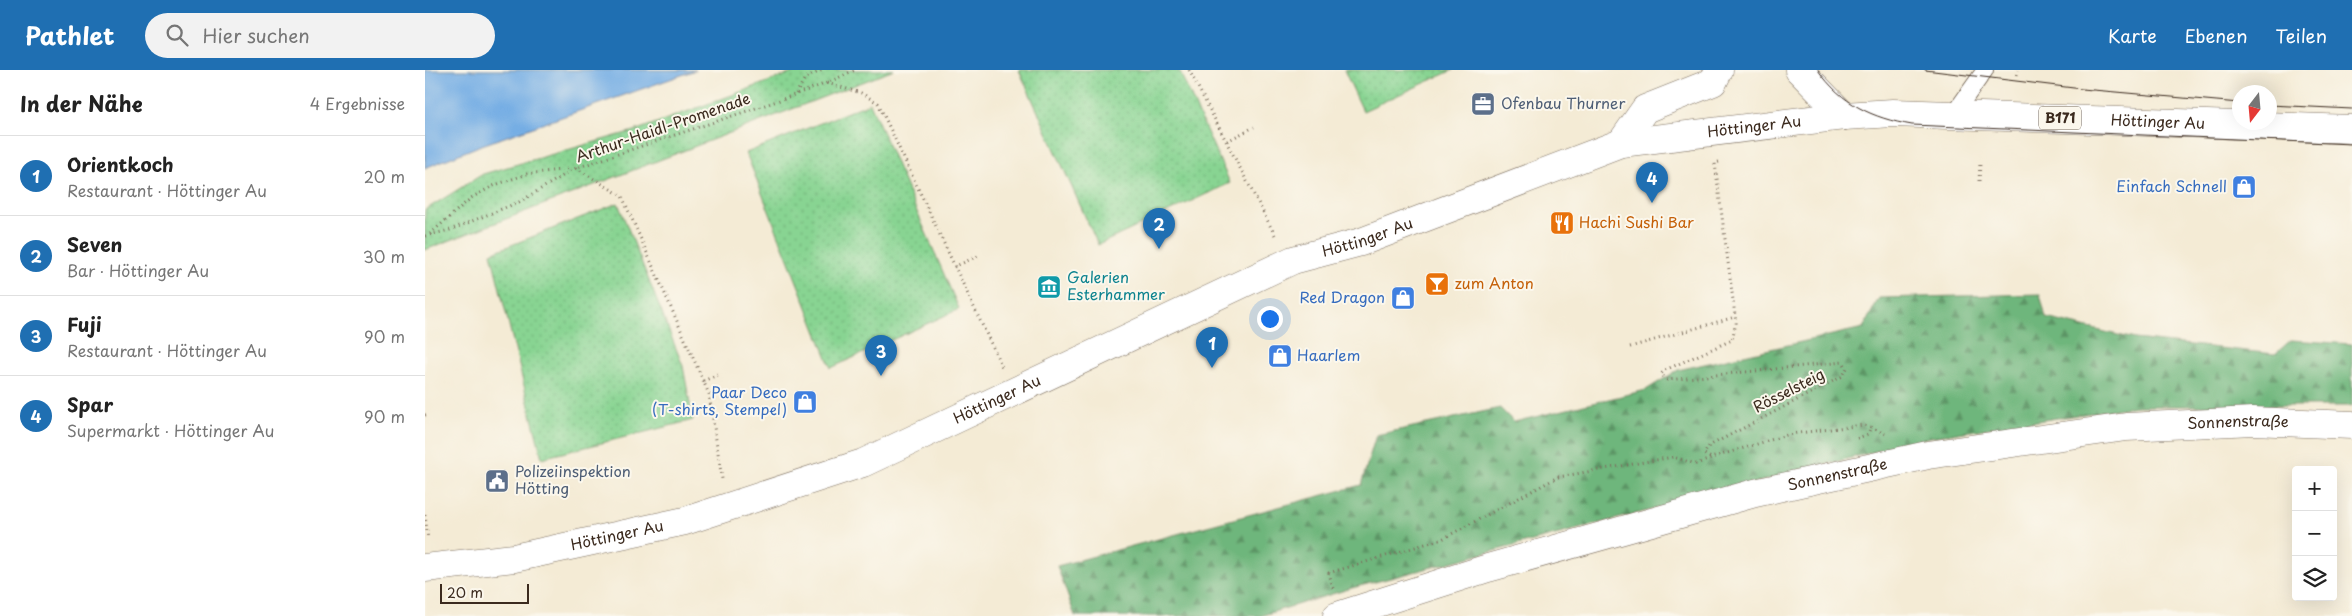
<!DOCTYPE html>
<html lang="de">
<meta charset="utf-8">
<style>
:root{--surface:#fff;--page:#f2f2f2;--text:#222;--muted:#767676;--line:#e0e0e0;--accent:#1f6fb2}
body{margin:0;font-family:"Playpen Sans",sans-serif;background:var(--page);color:var(--text)}
.controls{position:absolute;right:15px;bottom:15px;display:grid;overflow:hidden;border-radius:5px;box-shadow:0 5px 20px #0002}
.controls button{width:45px;height:45px;display:grid;place-items:center;padding:0;border:0;border-bottom:1px solid var(--line);background:var(--surface);color:var(--text);font:25px sans-serif}
.compass{position:absolute;left:1807px;top:15px;width:45px;height:45px;border-radius:50%;background:var(--surface);box-shadow:0 5px 20px #0002;rotate:196deg}
.scale{position:absolute;left:15px;bottom:12px;width:89px;box-sizing:border-box;padding-left:5px;border:2px solid #3b2a1e;border-top:0;font-size:14px;line-height:18px;white-space:nowrap;color:#3b2a1e;-webkit-text-stroke:4px #fbf7ec;paint-order:stroke}
.you{position:absolute;left:844px;top:248px;width:18px;height:18px;margin:-12px;border:4px solid #fff;border-radius:50%;background:#1a73e8;box-shadow:0 0 0 8px #1a73e833}
.badge{display:grid;place-items:center;width:32px;height:32px;border-radius:50%;background:var(--accent);color:#fff;font-size:16px;font-weight:700}
.pin{position:absolute;translate:-50% -41px;filter:drop-shadow(0 1px 2px #0008)}
.pin::after{content:'';position:absolute;top:26px;width:18px;height:15px;background:inherit;clip-path:polygon(0 0,100% 0,50% 100%)}
.list{margin:0;padding:0;list-style:none}
h2{display:flex;justify-content:space-between;align-items:center;height:65px;margin:0;padding:0 20px;font-size:21px}
h2 small{font-size:16px;font-weight:400;color:var(--muted)}
.list li{display:grid;grid-template-columns:32px 1fr auto;gap:15px;align-items:center;box-sizing:border-box;height:80px;padding:0 20px;border-top:1px solid var(--line)}
.list b{display:block;font-size:19px;white-space:nowrap}
.list p{margin:0;font-size:16px;white-space:nowrap;color:var(--muted)}
.list em{font-size:16px;font-style:normal;color:var(--muted)}
.icon{flex:none;width:28px;height:28px;fill:none;stroke:currentColor;stroke-width:2;stroke-linecap:round;stroke-linejoin:round}
.map{position:relative;flex:none;width:1927px;height:546px;overflow:hidden}
header{display:flex;align-items:center;gap:30px;box-sizing:border-box;height:70px;padding:0 25px;background:var(--accent);color:#fff}
header strong{font-size:24px}
nav{display:flex;gap:28px;margin-inline-start:auto;font-size:18px}
.search{width:350px;height:45px;background:var(--page);display:flex;align-items:center;gap:12px;box-sizing:border-box;padding:0 18px;border-radius:28px;color:var(--muted);font-size:19px}
main{display:flex}
aside{flex:1;background:var(--surface)}
.map>svg:first-child{display:block}
</style>
<header>
<strong>Pathlet</strong>
<div class="search"><svg class="icon" aria-label="search" viewBox="0 0 24 24"><circle cx="10" cy="10" r="6"/><path d="M15 15l6 6"/></svg>Hier suchen</div>
<nav><a>Karte</a><a>Ebenen</a><a>Teilen</a></nav>
</header>
<main>
<aside>
<h2>In der Nähe<small>4 Ergebnisse</small></h2>
<ul class="list">
<li><span class="badge">1</span><div><b>Orientkoch</b><p>Restaurant · Höttinger Au</p></div><em>20 m</em></li>
<li><span class="badge">2</span><div><b>Seven</b><p>Bar · Höttinger Au</p></div><em>30 m</em></li>
<li><span class="badge">3</span><div><b>Fuji</b><p>Restaurant · Höttinger Au</p></div><em>90 m</em></li>
<li><span class="badge">4</span><div><b>Spar</b><p>Supermarkt · Höttinger Au</p></div><em>90 m</em></li>
</ul>
</aside>
<div class="map">
<svg width="1927" height="546" viewBox="0 0 1927 546">
<defs>
<pattern id="grass-dots" width="8" height="8" patternUnits="userSpaceOnUse" patternTransform="scale(1.25)"><rect width="8" height="8" fill="#88d492"/><path d="M2 2h.1M6 6h.1" fill="none" stroke="#76b67d" stroke-width="1.8" stroke-linecap="round"/></pattern>
<pattern id="forest-firs" width="22" height="20" patternUnits="userSpaceOnUse" patternTransform="scale(1.25)"><rect width="22" height="20" fill="#6eb67c"/><path d="M5 1l3.5 6h-7zM16 11l3.5 6h-7z" fill="#5c9465"/></pattern>
</defs>
<rect width="100%" height="100%" fill="#fbf7ec"/>
<filter id="ink" filterUnits="userSpaceOnUse"><feTurbulence type="fractalNoise" baseFrequency=".02" numOctaves="2"/><feDisplacementMap in="SourceGraphic" scale="10" xChannelSelector="R" yChannelSelector="G"/><feConvolveMatrix kernelMatrix="1 2 1 2 8 2 1 2 1" color-interpolation-filters="sRGB"/></filter>
<filter id="wash" filterUnits="userSpaceOnUse"><feTurbulence type="fractalNoise" baseFrequency=".0096" numOctaves="4" result="noise"/><feDisplacementMap in="SourceGraphic" scale="20" xChannelSelector="R" yChannelSelector="G"/><feGaussianBlur stdDeviation="1.12" result="paint"/><feColorMatrix in="noise" values="0 0 0 0 0 0 0 0 0 0 0 0 0 0 0 0 0 1.4 0 .05"/><feComposite in="paint" operator="in"/></filter>
<g filter="url(#wash)">
<rect width="100%" height="100%" fill="#f4ebd5"/>
<path fill="url(#grass-dots)" stroke="#627f58" d="M375,0H469L0,180V140L58,104L212,60Z
M594,0H754L805,113L673,175Z
M919,0H1028L938,41Z
M445,33L534,239L406,298L321,83Z
M193,133L258,296L268,350L117,388L66,183Z"/>
<path fill="url(#forest-firs)" stroke="#54704d" d="M1615,224L1621,248L1710,269L1850,284L1866,270L1927,274V336H1712L1506,367L927,518L835,546H650L632,496L936,415L951,365L1075,338L1089,352L1221,320L1253,300L1438,258L1454,228Z"/>
<path fill="#74ade4" stroke="#586c81" d="M0,0H271L54,76L0,98Z"/>
</g>
<g filter="url(#ink)">
<g fill="none" stroke-linecap="round" stroke-linejoin="round">
<defs>
<path id="service" d="M1528,45L1560,0"/>
<g id="minor">
<path id="s1" d="M912,546L1063,498L1330,423L1503,385L1701,357L1828,351L1927,355"/>
</g>
<g id="tertiary">
<path d="M1196,73L1220,39L1288,12L1294,0"/>
<path id="s2" d="M0,498L89,488L260,451L438,393L868,190L936,172L1196,73L1419,46"/>
</g>
<g id="primary">
<path d="M1374,0L1419,46"/>
<path id="s3" d="M1419,46L1468,43L1927,59"/>
</g>
</defs>
<use href="#service" stroke="#7c6e5e" stroke-width="18"/>
<use href="#minor" stroke="#7c6e5e" stroke-width="29"/>
<use href="#tertiary" stroke="#7c6e5e" stroke-width="29"/>
<use href="#primary" stroke="#7c6e5e" stroke-width="29"/>
<path stroke="#7c6e5e" stroke-width="3" stroke-dasharray="1 4" stroke-linecap="butt" d="M764,0L851,167
M1592,5L1593,0
M402,13L436,23L453,33L577,297
M371,24L380,8L398,0
M802,71L829,57
M1294,92L1290,93L1311,253L1307,270L1240,300L1236,304L1242,310L1418,292L1422,298L1418,306L1284,376L1279,384L1286,388L1365,364L1438,355L1446,357L1443,364L1431,369
M1554,111L1555,93
M5,164L46,128L70,115L102,104L151,98L197,126L284,324L297,409
M0,166L25,160L94,132L151,98L352,31L402,13L430,0
M529,197L555,185
M1205,277L1310,247
M278,311L295,304
M0,345L4,344
M1446,357L1460,364
M0,445L3,469
M908,518L904,503L1017,469L1133,407L1248,387L1271,394L1286,389"/>
<use href="#service" stroke="#fff" stroke-width="16"/>
<use href="#minor" stroke="#fff" stroke-width="28"/>
<use href="#tertiary" stroke="#fff" stroke-width="28"/>
<use href="#primary" stroke="#fff" stroke-width="28"/>
<path stroke="#3b2a1e" stroke-width="1" d="M1393,0C1417,34 1447,48 1487,55L1927,74
M1500,0L1657,19L1814,33
M1844,35L1927,39"/>
</g>
</g>
<defs>
<symbol id="office-square" viewBox="-11 -11 22 22"><rect x="-9" y="-9" width="18" height="18" rx="4" fill="#5c6f8a" stroke="#fbf7ec"/><path d="M-6-3h4V-5.5h4V-3h4V5H-6ZM-1-4.5V-3h2v-1.5ZM-6 0V1H6V0Z" fill="#fff"/></symbol>
<symbol id="shop-square" viewBox="-11 -11 22 22"><rect x="-9" y="-9" width="18" height="18" rx="4" fill="#3f7fe0" stroke="#fbf7ec"/><path d="M-5-2.5h2.3a2.7 3.5 0 0 1 5.4 0H5L5.5 6h-11ZM-1.5-2.5h3a1.5 2.3 0 0 0-3 0Z" fill="#fff"/></symbol>
<symbol id="restaurant-square" viewBox="-11 -11 22 22"><rect x="-9" y="-9" width="18" height="18" rx="4" fill="#e8710a" stroke="#fbf7ec"/><path d="M-5-6h1v4h1v-4h1v4h1v-4h1v5L-1.5 .5V6h-2V.5L-5-1ZM5-6V6H3V1.5H1.5Q1.5-4 5-6Z" fill="#fff"/></symbol>
<symbol id="bar-square" viewBox="-11 -11 22 22"><rect x="-9" y="-9" width="18" height="18" rx="4" fill="#e8710a" stroke="#fbf7ec"/><path d="M-6-5H6L.8 .8V4.5H3.5V6h-7V4.5H-.8V.8Z" fill="#fff"/></symbol>
<symbol id="museum-square" viewBox="-11 -11 22 22"><rect x="-9" y="-9" width="18" height="18" rx="4" fill="#0f9aa8" stroke="#fbf7ec"/><path d="M0-6L6-3V-2H-6V-3ZM-5-1h2V3h-2ZM-1-1h2V3h-2ZM3-1h2V3H3ZM-6 4H6V6H-6Z" fill="#fff"/></symbol>
<symbol id="civic-square" viewBox="-11 -11 22 22"><rect x="-9" y="-9" width="18" height="18" rx="4" fill="#5c6f8a" stroke="#fbf7ec"/><path d="M-.6-6.5H3V-4.5H.6V-3L4-1V1h2V6H-6V1h2V-1L-.6-3ZM-1.2 2.5V6h2.4V2.5Z" fill="#fff"/></symbol>
</defs>
<g fill-rule="evenodd">
<use href="#office-square" x="1044" y="20" width="28" height="28"/>
<use href="#shop-square" x="1805" y="103" width="28" height="28"/>
<use href="#restaurant-square" x="1123" y="139" width="28" height="28"/>
<use href="#bar-square" x="998" y="200" width="28" height="28"/>
<use href="#museum-square" x="610" y="203" width="28" height="28"/>
<use href="#shop-square" x="964" y="214" width="28" height="28"/>
<use href="#shop-square" x="841" y="272" width="28" height="28"/>
<use href="#shop-square" x="366" y="318" width="28" height="28"/>
<use href="#civic-square" x="58" y="397" width="28" height="28"/>
</g>
<g text-anchor="middle" stroke-width="4" stroke-linejoin="round" paint-order="stroke">
<rect fill="#fbf7ec" stroke="#75685c" stroke-width="1" x="1614" y="36.5" width="42" height="23" rx="4"/>
<g font-size="14" font-weight="bold" fill="#3b2a1e">
<text x="1635" y="53">B171</text>
</g>
<g font-size="15" fill="#4e5e75" stroke="#fbf7ec" text-anchor="start">
<text x="1076" y="39">Ofenbau Thurner</text>
<text x="90" y="407">Polizeiinspektion<tspan x="90" dy="17">Hötting</tspan></text>
</g>
<g font-size="15" fill="#3b2a1e" stroke="#fbf7ec">
<text dy="5" stroke="none"><textPath href="#s3" startOffset="314">Höttinger Au</textPath></text>
<text dy="5" stroke="none"><textPath href="#s2" startOffset="1410">Höttinger Au</textPath></text>
<text transform="translate(238 58) rotate(-19)" y="5">Arthur-Haidl-Promenade</text>
<text dy="5" stroke="none"><textPath href="#s2" startOffset="1005">Höttinger Au</textPath></text>
<text transform="translate(1364 321) rotate(-27)" y="5">Rösselsteig</text>
<text dy="5" stroke="none"><textPath href="#s2" startOffset="600">Höttinger Au</textPath></text>
<text dy="5" stroke="none"><textPath href="#s1" startOffset="925">Sonnenstraße</textPath></text>
<text dy="5" stroke="none"><textPath href="#s1" startOffset="520">Sonnenstraße</textPath></text>
<text dy="5" stroke="none"><textPath href="#s2" startOffset="195">Höttinger Au</textPath></text>
</g>
<g font-size="15" fill="#366cbe" stroke="#fbf7ec" text-anchor="end">
<text x="1802" y="122">Einfach Schnell</text>
<text x="960" y="233">Red Dragon</text>
<text x="872" y="291" text-anchor="start">Haarlem</text>
<text x="362" y="328">Paar Deco<tspan x="362" dy="17">(T-shirts, Stempel)</tspan></text>
</g>
<g font-size="15" fill="#c56008" stroke="#fbf7ec" text-anchor="start">
<text x="1154" y="158">Hachi Sushi Bar</text>
<text x="1030" y="219">zum Anton</text>
</g>
<g font-size="15" fill="#0d838f" stroke="#fbf7ec" text-anchor="start">
<text x="642" y="213">Galerien<tspan x="642" dy="17">Esterhammer</tspan></text>
</g>
</g>
</svg>
<div class="controls">
<button>+</button>
<button>−</button>
<button><svg class="icon" aria-label="layers" viewBox="0 0 24 24"><path d="M12 4l9 5-9 5-9-5zM3 14l9 5 9-5"/></svg></button>
</div>
<svg class="compass" viewBox="-18 -18 36 36"><path d="M0-13l5 13h-10z" fill="#e53935"/><path d="M0 13l5-13h-10z" fill="#767676"/></svg>
<div class="scale">20 m</div>
<div class="you"></div>
<div class="pin badge" style="left:787px;top:298px">1</div>
<div class="pin badge" style="left:734px;top:179px">2</div>
<div class="pin badge" style="left:456px;top:306px">3</div>
<div class="pin badge" style="left:1227px;top:133px">4</div>
</div>
</main>
